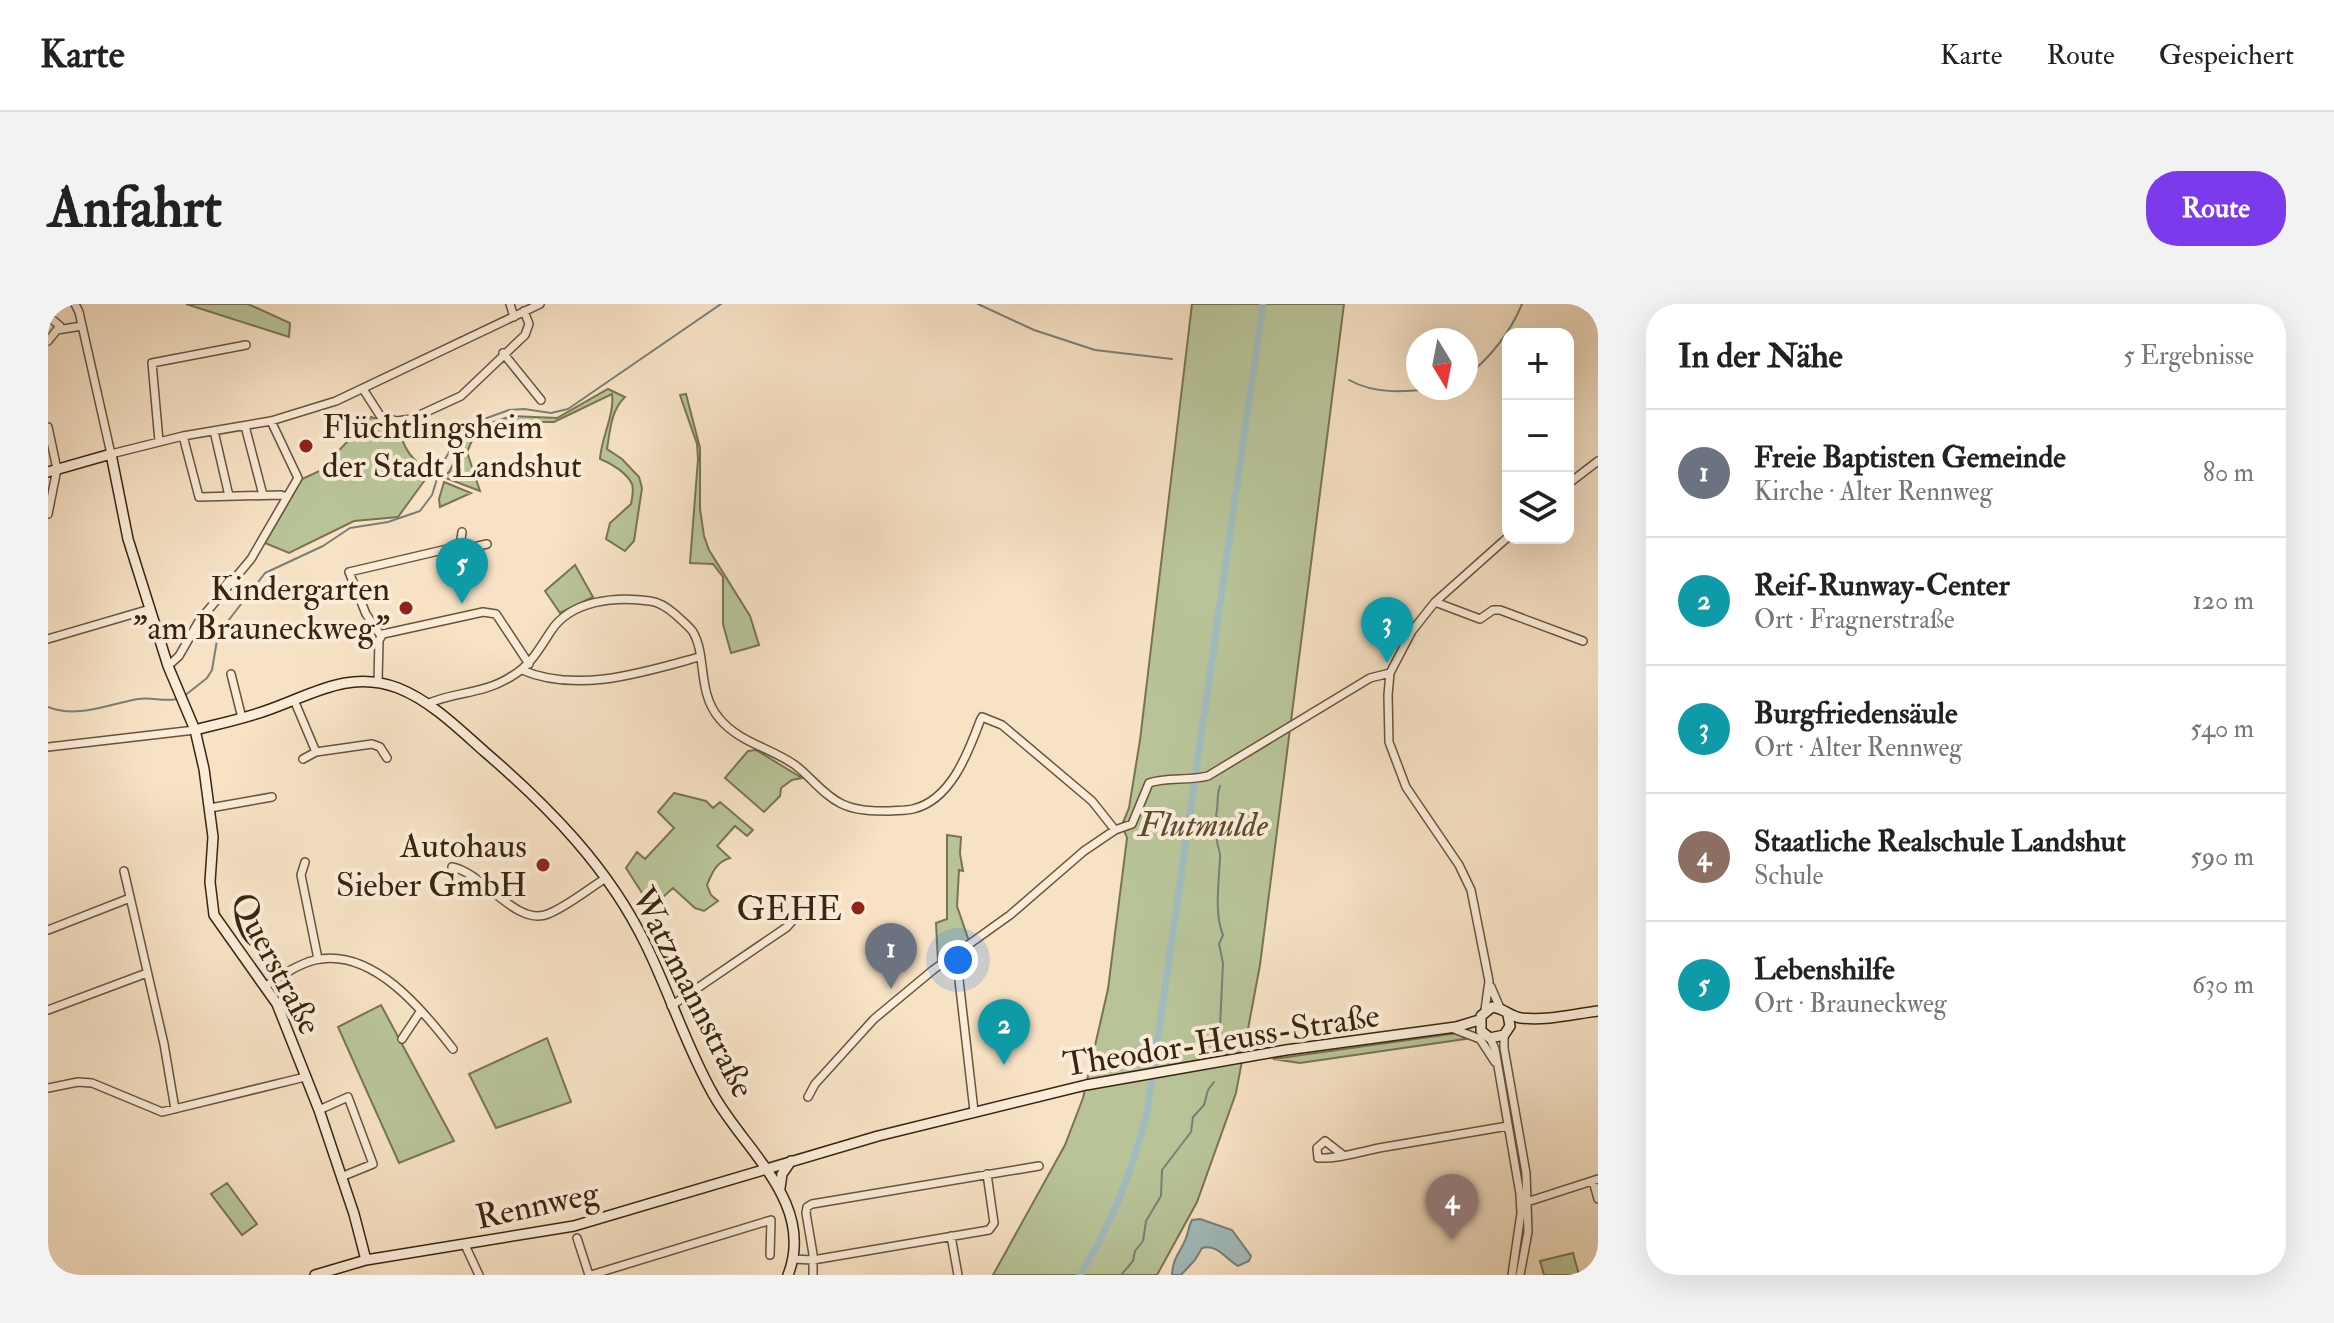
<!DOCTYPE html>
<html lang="de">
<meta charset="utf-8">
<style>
:root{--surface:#fff;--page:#f2f2f2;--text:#222;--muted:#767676;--line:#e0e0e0;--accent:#7c3aed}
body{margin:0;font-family:"IM FELL Double Pica",serif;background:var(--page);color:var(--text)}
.controls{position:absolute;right:24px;top:24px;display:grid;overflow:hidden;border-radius:16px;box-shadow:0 8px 32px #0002}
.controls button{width:72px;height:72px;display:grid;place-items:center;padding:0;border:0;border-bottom:2px solid var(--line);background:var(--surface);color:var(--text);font:40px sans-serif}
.compass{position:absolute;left:1358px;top:24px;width:72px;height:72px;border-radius:50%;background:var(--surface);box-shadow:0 8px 32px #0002;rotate:170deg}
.you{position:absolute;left:910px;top:656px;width:28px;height:28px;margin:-20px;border:6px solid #fff;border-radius:50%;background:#1a73e8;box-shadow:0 0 0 12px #1a73e833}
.badge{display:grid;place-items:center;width:52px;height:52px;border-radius:50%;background:var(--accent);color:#fff;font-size:26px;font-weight:700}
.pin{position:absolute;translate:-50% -66px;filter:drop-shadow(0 2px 4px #0008)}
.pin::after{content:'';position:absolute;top:42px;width:28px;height:24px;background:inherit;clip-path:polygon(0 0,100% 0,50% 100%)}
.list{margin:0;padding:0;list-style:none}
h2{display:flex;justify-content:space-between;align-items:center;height:104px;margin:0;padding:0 32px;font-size:34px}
h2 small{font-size:26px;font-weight:400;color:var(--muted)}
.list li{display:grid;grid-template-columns:52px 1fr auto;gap:24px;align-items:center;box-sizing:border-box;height:128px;padding:0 32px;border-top:2px solid var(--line)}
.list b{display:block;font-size:30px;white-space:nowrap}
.list p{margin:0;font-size:26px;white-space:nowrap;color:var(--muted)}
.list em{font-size:26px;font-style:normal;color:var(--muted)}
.icon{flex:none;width:44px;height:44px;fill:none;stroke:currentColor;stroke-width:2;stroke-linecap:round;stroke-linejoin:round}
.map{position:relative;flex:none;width:1550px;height:971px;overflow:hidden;border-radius:32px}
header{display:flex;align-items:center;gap:48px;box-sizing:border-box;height:112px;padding:0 40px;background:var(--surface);border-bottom:2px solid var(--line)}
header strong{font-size:38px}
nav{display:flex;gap:44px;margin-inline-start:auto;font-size:28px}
.intro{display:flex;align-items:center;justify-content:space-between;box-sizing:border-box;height:192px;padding:0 48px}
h1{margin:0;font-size:56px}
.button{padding:20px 36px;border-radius:32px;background:var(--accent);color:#fff;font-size:28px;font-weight:700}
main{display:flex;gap:48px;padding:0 48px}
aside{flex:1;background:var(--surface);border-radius:32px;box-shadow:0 8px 32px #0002}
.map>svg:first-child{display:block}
</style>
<header>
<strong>Karte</strong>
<nav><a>Karte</a><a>Route</a><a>Gespeichert</a></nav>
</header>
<div class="intro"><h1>Anfahrt</h1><a class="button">Route</a></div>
<main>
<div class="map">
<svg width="1550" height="971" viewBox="0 0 1550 971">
<rect width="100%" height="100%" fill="#f7e2c5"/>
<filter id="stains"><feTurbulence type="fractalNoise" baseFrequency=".0025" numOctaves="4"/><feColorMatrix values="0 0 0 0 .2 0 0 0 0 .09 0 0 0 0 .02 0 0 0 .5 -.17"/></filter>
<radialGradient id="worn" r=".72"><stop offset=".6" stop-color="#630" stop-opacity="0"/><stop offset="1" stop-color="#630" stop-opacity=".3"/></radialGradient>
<path fill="#b8c498" stroke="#787452" stroke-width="2" d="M138,0H200L242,19L241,33Z
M1144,0H1296L1212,661L1188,789L1149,898L1109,971H945L1017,841L1035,794L1060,685L1079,534L1074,521L1081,504L1092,436Z
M560,85L577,93C563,106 562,127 559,145L574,155L591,173L594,184L586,237L577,247L558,235L562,219L583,200C584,195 586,185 584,180C579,169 563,159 552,155C553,134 567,110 564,90L506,118H468L443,124L425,134L419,148L432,187L395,173L401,168L416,139L423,130L437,121L464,112L509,114Z
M638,90L652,144V205L656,232L661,246L702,312L711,341L683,349L675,320V273L665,260L642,259L650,155L649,140L632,91Z
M323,113L351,123C355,146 364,155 382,169L350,213L306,217L241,249L217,239L254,175L278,164L277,161Z
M396,178L423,189L392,203L391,195Z
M527,261L545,293L512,309L497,287Z
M708,446L754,474L744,476L733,484L732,492L716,508L677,474L700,447Z
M626,489L658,497L665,504L672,498L705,526L699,532L687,522L669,542L682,554C668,558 664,569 659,581L663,591L670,597L656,607L647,604L625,584L615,593L604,584L596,592L578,564L589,548L597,555L626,524L610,508Z
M899,531L913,533L912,550L915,567L911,566L909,602L921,637L890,659L888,619L899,615Z
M333,701L406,837L351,859L290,723Z
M1410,729L1417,735L1252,759L1225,755Z
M499,734L523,798L448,824L421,770Z
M179,879L209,920L194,931L163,890Z
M1525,949L1531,971H1496L1492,957Z"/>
<path fill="#a1bcbd" stroke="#778077" stroke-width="2" d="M1152,915L1184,926L1203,952L1201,957L1190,962C1176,954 1170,940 1154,944L1147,956L1133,971H1124C1125,952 1132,950 1138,934C1141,928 1140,922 1144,916Z"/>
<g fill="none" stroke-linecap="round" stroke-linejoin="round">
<path stroke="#778077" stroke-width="2" d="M930,0L986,26L1047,46L1124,55
M1418,72C1441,56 1463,27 1474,0
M1301,76C1328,91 1359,88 1389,84
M135,393L159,374L164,366L170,330L217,269L275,242L302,224L340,218L372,207L384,191L393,162L407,138L423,122L436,115L461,106L476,105L503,109L520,105L673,0
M0,403C29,415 61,400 90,395C104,393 116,398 129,395
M1172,482C1168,492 1171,500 1168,511C1173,521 1169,525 1169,536C1169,543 1173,547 1172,554C1171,579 1166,609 1175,631L1171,640L1175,659L1172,723
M1073,971L1085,957L1087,947L1095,937L1098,917L1113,892L1114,866L1143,828L1145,813L1156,801L1160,786L1166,778"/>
<path stroke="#a1bcbd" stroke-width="7" d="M1032,971C1065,918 1083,869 1099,809L1215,0"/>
<defs>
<path id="street" d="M27,0L31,8L63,150L135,132L223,117L288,97L492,0
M462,0L466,13
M0,12L12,22L0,37
M9,26L34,22
M455,49L493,96
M315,85L333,113L349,117L363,115L413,92L477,31L481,20L476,7
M197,122L215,191
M0,123L9,165L0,210
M166,127L181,192
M135,132L151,193L233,191L239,193
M111,137L104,59L198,41
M1520,180L1550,157
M414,228L412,242L417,245L439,240
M1387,298L1432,315L1445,306H1452L1535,337
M333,332L318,310L301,268L412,242
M0,335L102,305
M120,362L131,352L151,317L203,255L250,174L223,117
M474,366C529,390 597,368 651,353
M183,370L194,414
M330,378L331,336L335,330L435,308L448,310L481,360
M246,396L268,448
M379,400C407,387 435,391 464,372C483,361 491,345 503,327C523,296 568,292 602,297C611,298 620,304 628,311C633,316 641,322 645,328C659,352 649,388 671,414C690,438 723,444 747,461C763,473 775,491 794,500C809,507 825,507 841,507C849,506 857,507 865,505C903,496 920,449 932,417L934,413L954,421L1044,497L1067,526
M0,443L147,426
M255,455L268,448L324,440L332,443L339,454
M162,504L224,493
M257,558L253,571L270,655
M404,563C436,569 468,623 500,610C520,602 540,585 558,574
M76,567L116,740L127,805
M0,626L82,594
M905,654L910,667L926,807
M218,682C233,672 250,660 267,656C324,643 375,706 405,745
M1443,683L1452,704
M623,702L739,623L747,614
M0,706L99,669
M1437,706L1441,677L1423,586L1411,561L1358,483L1341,438L1340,391L1342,369L1364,327L1387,298L1460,233
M1406,725L1432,735L1447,758
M1456,731V744L1478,869L1480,928L1472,971
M1442,734L1447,745L1472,890L1473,909L1464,971
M354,735L372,708
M0,784L30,778L44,779L114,808L257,773
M760,793L767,780L826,715L885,666L962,611L1036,547L1067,526L1084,520L1101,479C1119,473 1140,477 1160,472L1322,374L1342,369
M271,806L300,793L325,860L293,873
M1295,851L1277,837L1269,844L1270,854C1290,855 1312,848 1331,844C1374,837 1417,829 1460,822
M1545,877L1550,895
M1476,899L1550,875
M903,932L910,971
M529,934L541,971
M417,941L431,971
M745,955L765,956L941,926L946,919L939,870
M543,971L723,916L722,951
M765,971V950L758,909L759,903L764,900L991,862"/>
<path id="secondary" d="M0,168L63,150L80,235L120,362L147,426L156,465L165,533L162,578L166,611L229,700L271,806L306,910L318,956
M147,426C170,420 194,415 217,407C262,392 300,365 350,384C383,397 411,425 437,448C501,503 561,564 598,641C622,690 638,742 665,790C696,846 768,899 740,971
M1460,711L1462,722L1456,731L1442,734L1433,727V712L1444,703C1456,704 1461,712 1473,714C1498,717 1526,710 1550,707
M732,884L734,870L743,857
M267,971L318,956L526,922L830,832L1038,781L1238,746L1408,723L1431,716"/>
</defs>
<use href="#street" stroke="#68543b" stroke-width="10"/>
<use href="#secondary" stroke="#39250d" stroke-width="12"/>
<use href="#street" stroke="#faecd9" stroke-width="7"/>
<use href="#secondary" stroke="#faecd9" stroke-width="9"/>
</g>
<g fill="#8f2418" stroke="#faecd9" stroke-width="3">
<circle cx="258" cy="142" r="8"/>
<circle cx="358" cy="304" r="8"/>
<circle cx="495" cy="561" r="8"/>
<circle cx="810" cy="604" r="8"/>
</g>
<g text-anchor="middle" stroke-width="8" stroke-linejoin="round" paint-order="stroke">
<g font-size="34" fill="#39250d" stroke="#faecd9" text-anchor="end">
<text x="274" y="134" text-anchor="start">Flüchtlingsheim<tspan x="274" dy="39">der Stadt Landshut</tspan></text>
<text x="342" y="296">Kindergarten<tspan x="342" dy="39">"am Brauneckweg"</tspan></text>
<text x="479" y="553">Autohaus<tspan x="479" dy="39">Sieber GmbH</tspan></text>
<text x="794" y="616">GEHE</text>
</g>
<g font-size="34" font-style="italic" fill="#594d30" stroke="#faecd9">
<text x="1155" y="532">Flutmulde</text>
</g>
<g font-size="34" fill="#39250d" stroke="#faecd9">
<text transform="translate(229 659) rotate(62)" y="12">Querstraße</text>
<text transform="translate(646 688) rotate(63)" y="12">Watzmannstraße</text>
<text transform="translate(1173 735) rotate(-9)" y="12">Theodor-Heuss-Straße</text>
<text transform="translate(489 900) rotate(-12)" y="12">Rennweg</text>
</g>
</g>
<rect width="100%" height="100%" filter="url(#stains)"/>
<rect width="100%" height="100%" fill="url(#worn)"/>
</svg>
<div class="controls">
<button>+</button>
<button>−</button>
<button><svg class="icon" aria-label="layers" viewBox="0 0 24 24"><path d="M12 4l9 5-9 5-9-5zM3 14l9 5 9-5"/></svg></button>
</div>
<svg class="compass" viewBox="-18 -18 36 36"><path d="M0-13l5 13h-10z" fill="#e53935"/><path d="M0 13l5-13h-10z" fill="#767676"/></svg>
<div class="you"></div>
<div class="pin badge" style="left:843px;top:685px;background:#6b7280">1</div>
<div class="pin badge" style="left:956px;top:761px;background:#0f9aa8">2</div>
<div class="pin badge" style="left:1339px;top:359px;background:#0f9aa8">3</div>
<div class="pin badge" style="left:1404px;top:936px;background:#8d6e63">4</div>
<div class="pin badge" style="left:414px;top:300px;background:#0f9aa8">5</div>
</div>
<aside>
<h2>In der Nähe<small>5 Ergebnisse</small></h2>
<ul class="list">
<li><span class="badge" style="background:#6b7280">1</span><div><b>Freie Baptisten Gemeinde</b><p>Kirche · Alter Rennweg</p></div><em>80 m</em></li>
<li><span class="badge" style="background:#0f9aa8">2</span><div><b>Reif-Runway-Center</b><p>Ort · Fragnerstraße</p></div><em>120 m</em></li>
<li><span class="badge" style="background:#0f9aa8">3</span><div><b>Burgfriedensäule</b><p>Ort · Alter Rennweg</p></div><em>540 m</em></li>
<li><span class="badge" style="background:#8d6e63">4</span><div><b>Staatliche Realschule Landshut</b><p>Schule</p></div><em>590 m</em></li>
<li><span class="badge" style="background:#0f9aa8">5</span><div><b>Lebenshilfe</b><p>Ort · Brauneckweg</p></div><em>630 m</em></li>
</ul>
</aside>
</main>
